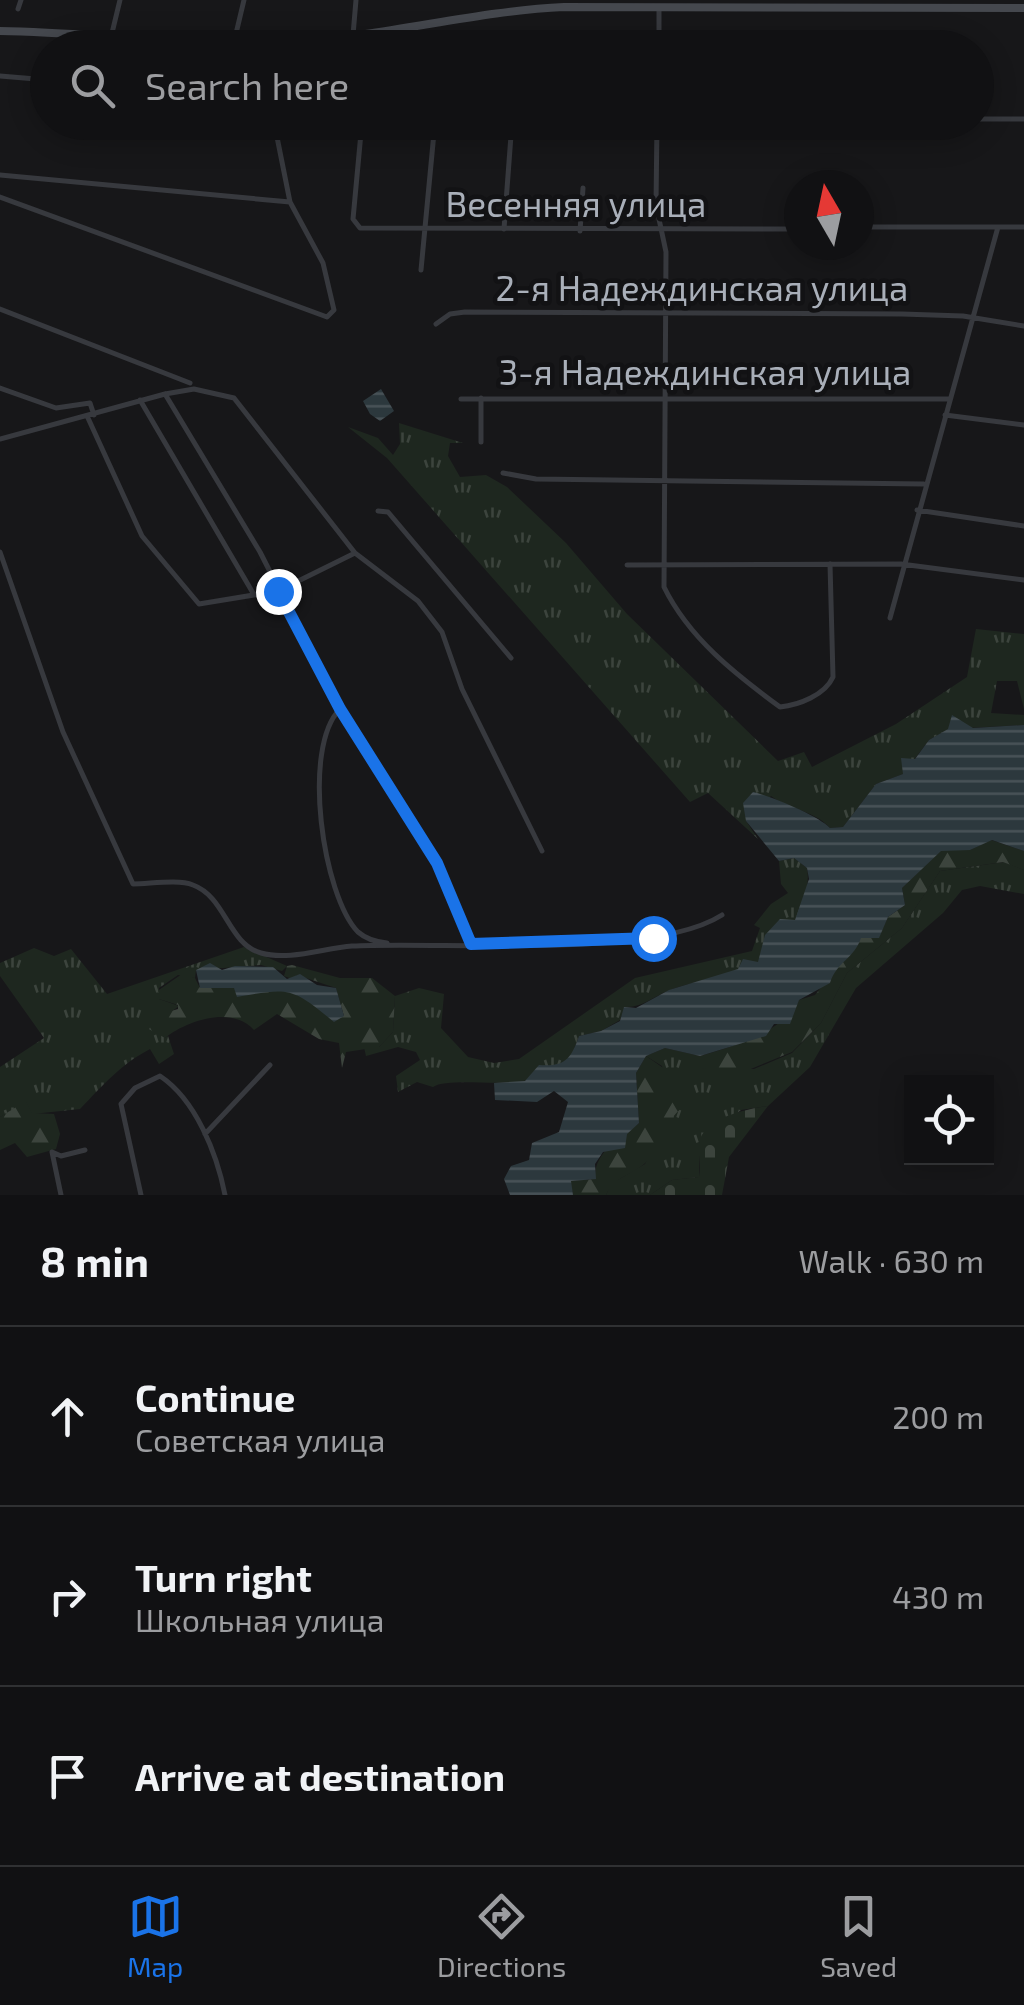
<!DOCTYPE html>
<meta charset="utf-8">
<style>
:root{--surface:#111113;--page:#1e1f21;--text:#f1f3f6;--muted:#9c9da0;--line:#303133;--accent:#1a73e8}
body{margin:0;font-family:"Exo 2",sans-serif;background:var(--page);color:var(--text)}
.controls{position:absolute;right:30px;bottom:30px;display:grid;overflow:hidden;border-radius:0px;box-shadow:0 5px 25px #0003}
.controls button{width:90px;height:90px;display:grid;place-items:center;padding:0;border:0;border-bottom:2px solid var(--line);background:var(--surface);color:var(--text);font:50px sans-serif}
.compass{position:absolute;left:784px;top:170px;width:90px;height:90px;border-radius:50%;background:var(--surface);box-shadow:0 5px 25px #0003;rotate:351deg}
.stop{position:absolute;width:30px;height:30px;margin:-22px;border:8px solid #1a73e8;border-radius:50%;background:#fff}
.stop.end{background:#1a73e8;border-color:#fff;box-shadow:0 2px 10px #0008}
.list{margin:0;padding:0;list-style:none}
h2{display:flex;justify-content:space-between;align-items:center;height:130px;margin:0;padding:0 40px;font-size:42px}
h2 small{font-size:32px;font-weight:400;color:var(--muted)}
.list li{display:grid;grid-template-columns:65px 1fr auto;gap:30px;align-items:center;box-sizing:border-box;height:180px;padding:0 40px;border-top:2px solid var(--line)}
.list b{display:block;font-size:38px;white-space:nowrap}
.list p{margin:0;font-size:32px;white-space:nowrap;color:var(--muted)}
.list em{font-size:32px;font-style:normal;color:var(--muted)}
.icon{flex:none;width:55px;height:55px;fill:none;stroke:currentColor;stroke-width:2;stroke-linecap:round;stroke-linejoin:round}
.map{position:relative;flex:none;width:1024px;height:1195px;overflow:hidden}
.search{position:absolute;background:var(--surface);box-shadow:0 5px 25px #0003;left:30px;right:30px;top:30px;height:110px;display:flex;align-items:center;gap:25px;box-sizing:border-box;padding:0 35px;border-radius:55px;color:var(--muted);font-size:38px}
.sheet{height:670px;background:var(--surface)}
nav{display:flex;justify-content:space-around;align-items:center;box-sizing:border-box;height:140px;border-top:2px solid var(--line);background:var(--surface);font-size:28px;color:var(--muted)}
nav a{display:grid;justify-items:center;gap:5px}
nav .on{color:var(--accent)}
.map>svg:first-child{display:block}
</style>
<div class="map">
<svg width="1024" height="1195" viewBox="0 0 1024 1195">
<defs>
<pattern id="grass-tufts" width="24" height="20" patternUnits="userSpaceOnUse" patternTransform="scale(2.5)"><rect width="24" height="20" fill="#1e271f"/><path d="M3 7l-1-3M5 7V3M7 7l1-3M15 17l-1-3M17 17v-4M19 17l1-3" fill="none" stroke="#3c443d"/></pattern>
<pattern id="forest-firs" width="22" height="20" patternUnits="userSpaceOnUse" patternTransform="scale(2.5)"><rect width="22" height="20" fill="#1e271f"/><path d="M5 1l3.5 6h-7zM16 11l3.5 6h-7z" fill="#3c443d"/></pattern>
<pattern id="cemetery-stones" width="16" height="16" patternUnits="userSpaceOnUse" patternTransform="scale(2.5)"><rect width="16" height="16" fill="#1e271f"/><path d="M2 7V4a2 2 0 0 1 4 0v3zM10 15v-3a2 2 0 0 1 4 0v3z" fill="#3c443d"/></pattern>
<pattern id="water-rules" width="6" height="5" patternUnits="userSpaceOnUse" patternTransform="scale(2.5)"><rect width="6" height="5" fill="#2c383d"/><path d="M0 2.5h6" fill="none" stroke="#485257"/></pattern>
</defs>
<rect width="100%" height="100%" fill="#171719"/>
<path fill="url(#grass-tufts)" d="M399,423L463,443H450L448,456L460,477L486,475L507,487L566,543L627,614L778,761L804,752L812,767L896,724L967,677L976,629L1024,634V709L1017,681H997L991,713L1024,715V725L949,729L929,740L903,774L876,784L843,827L830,828C814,810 790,810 771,796L746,821L758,839L708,793L690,802L387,458L348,427L378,438L393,455L400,444Z
M794,858L807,868C813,900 785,944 758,962C734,978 695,979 668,991C652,997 642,1008 625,1007L620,1020L601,1031L579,1036L571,1057C558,1066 543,1076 528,1080C505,1087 447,1077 433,1087L417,1082L398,1092L396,1076L420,1060L416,1052L398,1047L366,1056L364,1047H379L393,1032L395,996L419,988L444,994L441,1028L468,1057L494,1063L519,1059L635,978L752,951L760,928L754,925L771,904L788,893L781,884L779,861Z
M1004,862L1024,870V894L980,886L962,890L943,913L856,988L810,1067L768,1106L741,1110L699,1143V1177L672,1180L650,1195H606L611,1184L645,1164L672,1113L662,1066L646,1056L665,1048L700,1056V1068L754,1069L792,1053L821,1023L847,973L902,928L940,871Z
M244,947L287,966L282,971L261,965L196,970L195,978L178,975L159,988V999L179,1006L171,1012L165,1038L168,1036L174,1054L159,1064L150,1049C121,1064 103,1085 80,1109L32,1114L26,1102L0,1117V1067L44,1038L0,976V963L34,948L54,956L71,949L107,994Z"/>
<path fill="url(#forest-firs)" d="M991,840L1024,851V870L1003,862L940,871L902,928L847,973L821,1023L792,1052L741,1073L700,1068V1056C732,1047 784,1032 799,1000L815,995L860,938L879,937L888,917L905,905L902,888L941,850H970Z
M292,965L340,978H372L395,996L393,1032L379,1047L346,1052L342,1068L339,1043L319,1039L277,1014L254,1030C232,1005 186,1021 165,1038L147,1028L151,1017L178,1009V1005L159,999L156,992L182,974L195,978L200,988H234L246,995C274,975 317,1006 344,1016L336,988L297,975L292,979L284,976L287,966Z
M646,1056L685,1083L688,1103C664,1119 665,1140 648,1160C635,1175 615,1175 606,1195H573L570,1181L595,1179C594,1151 619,1140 639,1123L636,1073Z
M26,1101L32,1113L54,1114L60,1134L56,1149L27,1157L15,1143L0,1150V1117Z"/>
<path fill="url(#cemetery-stones)" d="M768,1106L729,1157L722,1195H650L672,1180L699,1177C701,1165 698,1156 699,1144C702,1118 747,1109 768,1106Z"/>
<path fill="url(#water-rules)" d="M381,389L394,411L380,421L370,414L363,401Z
M952,715L973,728L1024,725V851L992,840L970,850L941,851L902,888L905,905L888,917L879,938H861C854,959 837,961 830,983L799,1000L790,1024H774L766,1036L700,1056L665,1048L646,1056L636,1073L639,1123L627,1134L625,1148L603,1152L595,1164L596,1179L571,1181L573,1195H510L504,1179L511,1166L529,1160L532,1143L559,1132L568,1102L554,1091L537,1102L495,1100L494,1083L525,1081L539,1065C565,1067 571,1059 579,1036L601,1031L620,1021L624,1007L636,1008L669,990L738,969L743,959L758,962L765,935L780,919L795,920L809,879L807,868L794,858L779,861L746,821L743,803L753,792C771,796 819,816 830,828L843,827L876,784L903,774L901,758L915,759L929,740L948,729Z
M210,963L222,970L235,966L273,967L287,979L300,974L317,985L336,988L344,1016L334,1022C291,986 289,988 237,997L234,988H200L196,970Z"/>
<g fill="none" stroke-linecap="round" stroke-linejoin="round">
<path stroke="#37393e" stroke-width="5" d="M659,7V48
M18,9L21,0
M112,33L120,0
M353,35L356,0
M234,42L244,0
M0,76L48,80
M976,119H1024
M362,122L353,219L360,228L799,229
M657,122L656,205L666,252L664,587C689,638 735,674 780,707C799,705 825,695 833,677L830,564
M0,175L290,202
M0,197L327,317L334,310L323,263L290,202L274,122
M859,227H1024
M504,229L512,122
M580,231L583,188
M421,270L435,122
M0,309L190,383
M436,324L450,314L465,312L902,314L963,316L1024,326
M0,388L56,408L90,403L94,415
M165,394L260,552L340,709L437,863L471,944
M461,399H948
M140,400L253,593
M945,415L1024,425
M88,418L142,536L199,604L278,591L355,553
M0,439L165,394L194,389L234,398L355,553L418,601L442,632L462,689L542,851
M481,442V398
M503,473L536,479L924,484
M917,510L1024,526
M378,511L388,512L511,658
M0,552L63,732L133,884C150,884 178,879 193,885C226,897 228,944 261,953C289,961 324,948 352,946C442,941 652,960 722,915
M627,565L901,564L1024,580
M890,618L998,227
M340,709C301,748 323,896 358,932C366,939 376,942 387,943
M205,1134L270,1065
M61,1195L52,1152L61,1156L85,1150
M141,1195L121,1104L135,1088L160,1076C196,1100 217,1154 225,1195"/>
<path stroke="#45484e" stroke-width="8" d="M0,31C99,33 200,46 298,41C388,36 475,11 564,7L1024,8"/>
</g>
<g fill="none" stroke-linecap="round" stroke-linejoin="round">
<path stroke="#1a73e8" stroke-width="12" d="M278,591L340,709L437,863L471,944L653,938"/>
</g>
<g text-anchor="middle" stroke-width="9" stroke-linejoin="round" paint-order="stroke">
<g font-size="35" fill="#a9afb9" stroke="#121214">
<text x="576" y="217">Весенняя улица</text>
<text x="702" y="301">2-я Надеждинская улица</text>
<text x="705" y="385">3-я Надеждинская улица</text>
</g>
</g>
</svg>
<div class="controls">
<button><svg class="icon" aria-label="locate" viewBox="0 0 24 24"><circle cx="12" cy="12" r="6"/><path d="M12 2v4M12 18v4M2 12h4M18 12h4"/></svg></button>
</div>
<svg class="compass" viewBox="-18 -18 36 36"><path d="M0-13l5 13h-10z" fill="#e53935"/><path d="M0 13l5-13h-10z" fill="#9c9da0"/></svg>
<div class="stop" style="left:653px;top:938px"></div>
<div class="stop end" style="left:278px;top:591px"></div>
<div class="search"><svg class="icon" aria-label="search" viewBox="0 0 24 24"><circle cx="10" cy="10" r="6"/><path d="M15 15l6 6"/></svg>Search here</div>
</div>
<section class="sheet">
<h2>8 min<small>Walk · 630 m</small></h2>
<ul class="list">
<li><svg class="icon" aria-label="ahead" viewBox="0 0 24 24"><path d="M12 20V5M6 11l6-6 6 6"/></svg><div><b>Continue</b><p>Советская улица</p></div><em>200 m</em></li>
<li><svg class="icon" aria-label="right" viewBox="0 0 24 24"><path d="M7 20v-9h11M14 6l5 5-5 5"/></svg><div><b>Turn right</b><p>Школьная улица</p></div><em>430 m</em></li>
<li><svg class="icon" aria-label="arrive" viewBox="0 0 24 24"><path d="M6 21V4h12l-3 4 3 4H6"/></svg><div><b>Arrive at destination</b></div></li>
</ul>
</section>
<nav>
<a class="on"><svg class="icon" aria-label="map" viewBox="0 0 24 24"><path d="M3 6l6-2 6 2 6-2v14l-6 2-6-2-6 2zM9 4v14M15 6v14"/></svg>Map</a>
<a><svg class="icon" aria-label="directions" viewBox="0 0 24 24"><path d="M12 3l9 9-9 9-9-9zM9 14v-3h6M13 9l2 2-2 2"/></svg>Directions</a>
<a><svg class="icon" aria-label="saved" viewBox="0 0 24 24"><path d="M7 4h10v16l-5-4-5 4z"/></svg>Saved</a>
</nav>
